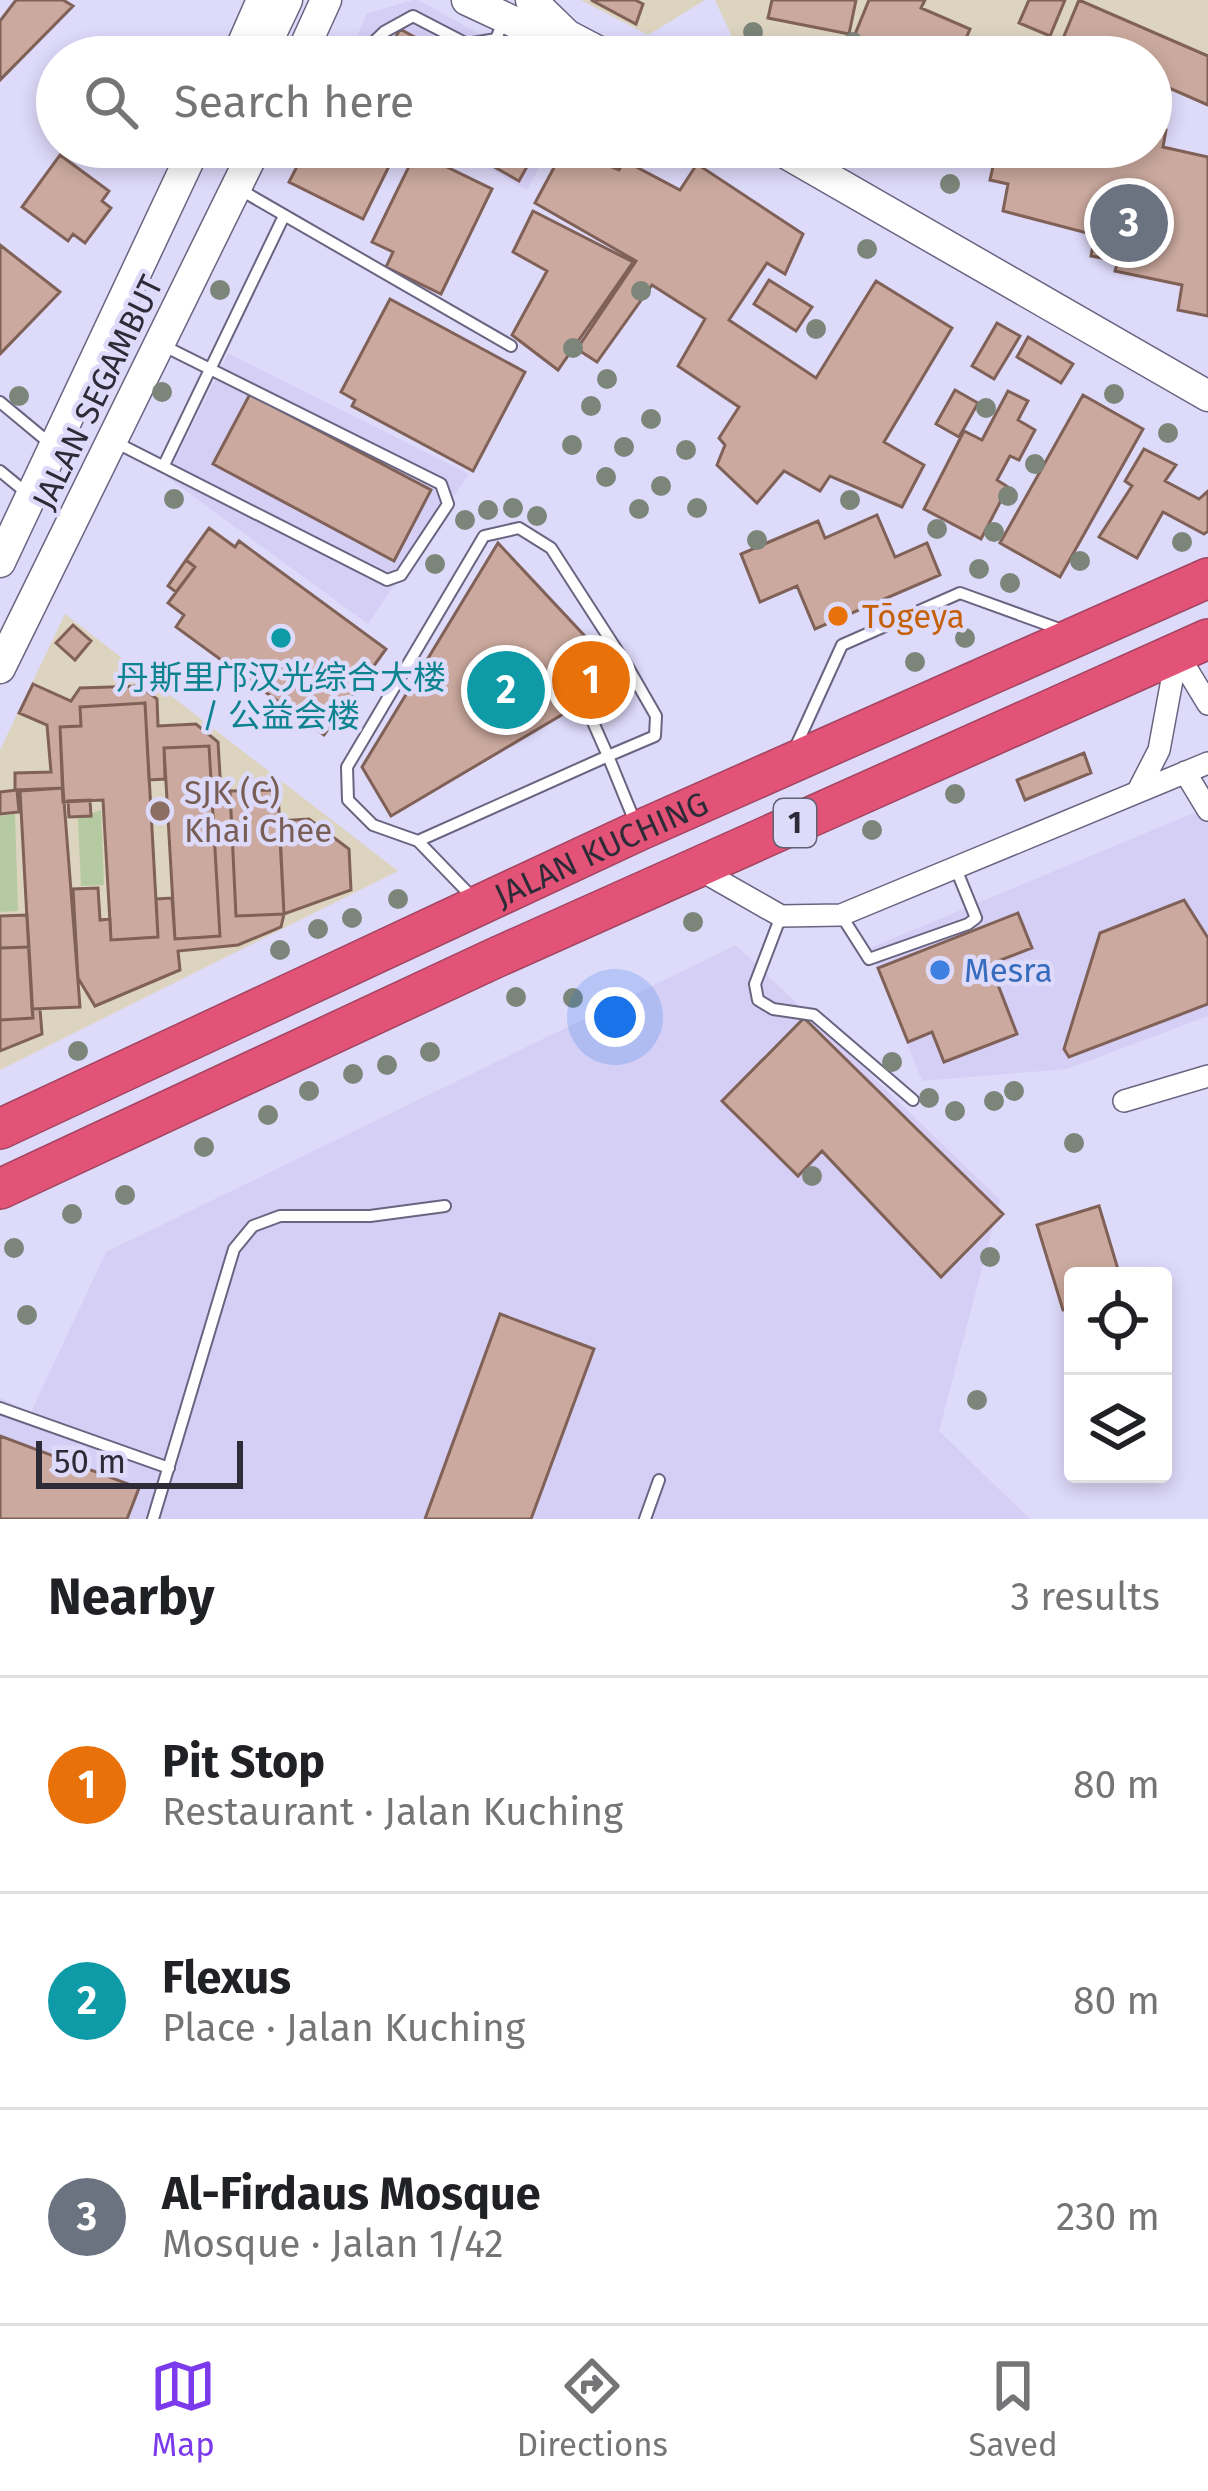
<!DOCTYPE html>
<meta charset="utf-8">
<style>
:root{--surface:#fff;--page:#f2f2f2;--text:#202124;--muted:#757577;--line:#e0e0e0;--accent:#7c3aed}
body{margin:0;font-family:"Fira Sans","Noto Sans SC",sans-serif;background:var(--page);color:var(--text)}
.controls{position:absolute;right:36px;bottom:36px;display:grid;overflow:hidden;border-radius:12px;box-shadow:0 6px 18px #0003}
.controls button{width:108px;height:108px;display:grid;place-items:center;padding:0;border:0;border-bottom:3px solid var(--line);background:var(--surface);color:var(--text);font:60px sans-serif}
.scale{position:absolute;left:36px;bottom:30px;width:207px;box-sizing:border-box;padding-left:12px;border:6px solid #2d2b37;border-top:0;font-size:33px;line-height:42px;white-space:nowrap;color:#2d2b37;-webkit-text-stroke:9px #dedafa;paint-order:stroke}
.you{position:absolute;left:615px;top:1017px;width:42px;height:42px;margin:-30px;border:9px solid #fff;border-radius:50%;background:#1a73e8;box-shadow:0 0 0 18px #1a73e833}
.badge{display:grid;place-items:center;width:78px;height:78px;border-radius:50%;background:var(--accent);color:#fff;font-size:39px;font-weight:700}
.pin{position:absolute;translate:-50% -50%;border:6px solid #fff;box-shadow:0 3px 12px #0006}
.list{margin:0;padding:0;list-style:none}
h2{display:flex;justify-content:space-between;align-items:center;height:156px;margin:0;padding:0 48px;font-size:51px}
h2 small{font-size:39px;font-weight:400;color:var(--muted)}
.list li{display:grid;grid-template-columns:78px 1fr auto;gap:36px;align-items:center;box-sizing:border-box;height:216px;padding:0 48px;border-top:3px solid var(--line)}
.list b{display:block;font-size:45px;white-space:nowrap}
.list p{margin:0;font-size:39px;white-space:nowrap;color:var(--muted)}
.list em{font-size:39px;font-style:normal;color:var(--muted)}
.icon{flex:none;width:66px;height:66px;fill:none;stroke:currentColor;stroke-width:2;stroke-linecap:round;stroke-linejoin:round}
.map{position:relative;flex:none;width:1208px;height:1519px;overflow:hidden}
.search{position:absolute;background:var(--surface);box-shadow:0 6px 18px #0003;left:36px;right:36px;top:36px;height:132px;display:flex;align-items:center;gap:30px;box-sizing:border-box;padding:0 42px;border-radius:66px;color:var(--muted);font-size:45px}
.sheet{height:804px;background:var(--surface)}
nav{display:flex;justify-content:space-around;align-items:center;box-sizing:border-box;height:168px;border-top:3px solid var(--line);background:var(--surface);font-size:33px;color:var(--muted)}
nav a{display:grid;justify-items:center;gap:6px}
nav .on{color:var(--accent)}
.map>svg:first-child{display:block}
</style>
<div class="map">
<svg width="1208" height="1519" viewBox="0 0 1208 1519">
<rect width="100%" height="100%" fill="#dedafa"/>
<path fill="#d5cff6" d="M413,0H418L522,57H349L366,14Z
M450,147H550L527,190Z
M228,353L469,474L368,624L167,477Z
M1208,807V1016L1067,1069L922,1081L870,948Z
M736,945L1000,1200L939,1431L1030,1519H0V1398L31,1412L106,1252Z"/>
<path fill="#dcd4bf" d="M581,0H705L648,35Z
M715,0H1208V106L1151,82V57H1093L1054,40L1044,57H855L777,44L747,52L734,41Z
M65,614L398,871L0,1070V750Z"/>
<path fill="#b5caa1" d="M101,810L104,885L81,886L78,818Z
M15,814L18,911L0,912V816Z"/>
<path fill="#cba99e" stroke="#806157" stroke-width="3" d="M16,0H63L73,6L0,80V21Z
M591,0H635L643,4L636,24Z
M772,0H856L849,34L768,18Z
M869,0H925L921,8L970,29L958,57H868L849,49Z
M1029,0H1065L1050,36L1019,23Z
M1079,0L1208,56V105L1151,80V57H1098L1062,41Z
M400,29L451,57H385Z
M1151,127L1166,130L1163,147L1208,157V316L1178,310L1182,285L1115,271L1118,261L1091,256L1095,235L1003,211L1008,184L990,180L996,153L1022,158L1024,147H1151Z
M307,147L398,148L363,219L289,182Z
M459,147H538L519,181Z
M565,147L619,170L625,161L680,190L697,164L803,234L785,274L767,263L729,320L816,378L876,281L952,328L884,442L924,465L902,507L830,476L820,491L784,471L757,503L717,465L725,445L719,438L739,407L678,366L705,319L652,285L597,362L577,349L636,261L535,203Z
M416,152L492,189L441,294L386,267L393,252L372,242Z
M60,155L109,191L102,201L111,208L85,243L73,234L68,241L22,207Z
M533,211L633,262L558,370L512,335L547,271L513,252Z
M0,245L60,292L0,354Z
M769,280L812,307L796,331L754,304Z
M390,299L525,372L473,471L352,406L355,400L341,392Z
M997,323L1020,336L994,379L972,366Z
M1028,337L1073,364L1061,383L1017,357Z
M955,390L978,403L959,437L936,424Z
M1008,391L1028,401L1018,420L1035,430L1019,460L1010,456L997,480L1008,487L981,539L924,509L964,431L982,440Z
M250,394L431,490L394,561L213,464Z
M1083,395L1143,429L1060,577L1000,543Z
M1144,449L1176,465L1165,481L1199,499L1208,491V531L1204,534L1163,512L1137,558L1099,537L1132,486L1125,481Z
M877,515L895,557L927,543L940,575L815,629L797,586L760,602L741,554L818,521L825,538Z
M209,528L235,547L239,541L386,649L324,735L176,627L184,615L168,603L195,567L186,560Z
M498,543L624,678L391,816L362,767Z
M186,560L195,567L176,592L168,586Z
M73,625L91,641L75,660L56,643Z
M33,684L71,701L80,688L140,686L157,699L158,726L196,724L218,742L221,792L230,791L236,916L284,914L281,927L238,945L178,951L180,970L95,1006L78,978L73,889L98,888L100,920L110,919L111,940L158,937L156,899L172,898L175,939L220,936L209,746L164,748L165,779L149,780L145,703L80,707L81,726L60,727L63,788L15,790V773L51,772L47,725L19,713Z
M145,703L158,937L111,940L103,800L63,802L60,727L81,726L80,707Z
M209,746L220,936L175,939L164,748Z
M1084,753L1091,773L1025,800L1017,780Z
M63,788L80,1007L32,1009L20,791Z
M17,790L19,812L0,814V792Z
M278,790L284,914L236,916L230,791Z
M90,800L91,816L69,817L68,801Z
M309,819L349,849L351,890L284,914L279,821Z
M1184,900L1208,938V1004L1069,1057L1064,1049L1100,933Z
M1018,913L1032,948L990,964L1017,1034L944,1062L932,1032L908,1042L878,968Z
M27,915L29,947L0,948V916Z
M29,947L33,1018L0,1020V948Z
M32,1009H40L42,1034L0,1051V1020L33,1018Z
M804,1018L1003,1214L941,1277L822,1151L798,1176L722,1101Z
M1099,1206L1120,1276H1073V1307L1063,1310L1037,1225Z
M500,1314L594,1349L531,1519H425Z
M0,1436L139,1488L127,1519H0Z"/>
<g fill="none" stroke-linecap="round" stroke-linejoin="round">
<defs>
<path id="lane" d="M312,40L359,56L384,32L413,16L467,44L496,39L503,22
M239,189L511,346
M0,402L53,446
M117,443L387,580L401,575L448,504L441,484L162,345
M164,465L283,218
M0,471L28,494
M584,702L608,756L655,736L656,716L629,669L619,673
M796,746L842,645L960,593L1062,630
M418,841L373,825L348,800L347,767L484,536L519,528L551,548L629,669
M474,899L418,841L608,756L635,822
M841,915L869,959L968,924L976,918L956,869
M781,916L755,984L758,1000L773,1009L814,1015L913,1100
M0,1408L169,1468
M153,1519L234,1249L253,1226L280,1216H370L445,1206
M645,1519L659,1480"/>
<path id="street" d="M1185,772L1208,810
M1139,789L1159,750L1177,653L1208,704
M695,867L781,916L841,915L1208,763
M1124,1101L1208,1076"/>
<path id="secondary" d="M467,0L525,27L567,35
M531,0L567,35L609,57
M237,57L262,0
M260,57L287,0
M300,57L326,0
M775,147L1208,396
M0,562L195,147
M0,668L256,147"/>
<g id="highway">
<path id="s1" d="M0,1129L638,831L1208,578"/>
<path d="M0,1189L495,958L1208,639"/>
</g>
</defs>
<use href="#lane" stroke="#696480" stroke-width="14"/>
<use href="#street" stroke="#696480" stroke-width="24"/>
<use href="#secondary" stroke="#696480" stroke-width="33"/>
<use href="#highway" stroke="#a34561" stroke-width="42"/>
<use href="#lane" stroke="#fff" stroke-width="10"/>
<use href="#street" stroke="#fff" stroke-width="21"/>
<use href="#secondary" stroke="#fff" stroke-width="30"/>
<use href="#highway" stroke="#e25377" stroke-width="39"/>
</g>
<g fill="#7c8579">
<circle cx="753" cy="32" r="10"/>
<circle cx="853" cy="42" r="10"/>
<circle cx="950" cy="184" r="10"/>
<circle cx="867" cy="249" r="10"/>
<circle cx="220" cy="290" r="10"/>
<circle cx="641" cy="291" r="10"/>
<circle cx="816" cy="329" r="10"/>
<circle cx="573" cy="348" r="10"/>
<circle cx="607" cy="379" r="10"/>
<circle cx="162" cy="392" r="10"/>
<circle cx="1114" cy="394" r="10"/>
<circle cx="19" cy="396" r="10"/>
<circle cx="591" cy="406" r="10"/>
<circle cx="986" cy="408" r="10"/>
<circle cx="651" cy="419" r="10"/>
<circle cx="1168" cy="433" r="10"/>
<circle cx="572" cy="445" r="10"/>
<circle cx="624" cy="447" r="10"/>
<circle cx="686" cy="450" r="10"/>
<circle cx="1035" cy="464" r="10"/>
<circle cx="606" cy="477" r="10"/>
<circle cx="661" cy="486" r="10"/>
<circle cx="1008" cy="496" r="10"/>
<circle cx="174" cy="499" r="10"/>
<circle cx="850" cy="500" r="10"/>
<circle cx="513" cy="508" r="10"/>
<circle cx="697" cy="508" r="10"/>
<circle cx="639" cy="509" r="10"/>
<circle cx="488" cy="510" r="10"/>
<circle cx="537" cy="516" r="10"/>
<circle cx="465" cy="520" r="10"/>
<circle cx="937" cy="529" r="10"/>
<circle cx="994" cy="532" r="10"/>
<circle cx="757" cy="540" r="10"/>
<circle cx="1182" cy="542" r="10"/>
<circle cx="1080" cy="561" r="10"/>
<circle cx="435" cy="564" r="10"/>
<circle cx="979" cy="569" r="10"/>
<circle cx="1010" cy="583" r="10"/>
<circle cx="965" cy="638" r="10"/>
<circle cx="915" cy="662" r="10"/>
<circle cx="955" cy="794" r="10"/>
<circle cx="872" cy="830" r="10"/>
<circle cx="398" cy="899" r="10"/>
<circle cx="352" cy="918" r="10"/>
<circle cx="693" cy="922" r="10"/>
<circle cx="318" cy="929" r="10"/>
<circle cx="280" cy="950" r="10"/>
<circle cx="516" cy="997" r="10"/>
<circle cx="573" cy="998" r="10"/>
<circle cx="78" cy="1051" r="10"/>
<circle cx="430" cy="1052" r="10"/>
<circle cx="892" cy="1062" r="10"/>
<circle cx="387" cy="1065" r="10"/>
<circle cx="353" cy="1074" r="10"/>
<circle cx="309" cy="1091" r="10"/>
<circle cx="1014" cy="1091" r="10"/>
<circle cx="929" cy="1098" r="10"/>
<circle cx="994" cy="1101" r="10"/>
<circle cx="955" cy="1111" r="10"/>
<circle cx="268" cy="1115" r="10"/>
<circle cx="1074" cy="1143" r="10"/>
<circle cx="204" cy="1147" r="10"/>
<circle cx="812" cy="1176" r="10"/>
<circle cx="125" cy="1195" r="10"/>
<circle cx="72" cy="1214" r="10"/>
<circle cx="14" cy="1248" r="10"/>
<circle cx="990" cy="1257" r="10"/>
<circle cx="27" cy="1315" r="10"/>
<circle cx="977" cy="1400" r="10"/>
</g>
<circle fill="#e8710a" stroke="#dedafa" stroke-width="4.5" cx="838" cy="616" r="12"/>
<circle fill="#0f9aa8" stroke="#dedafa" stroke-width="4.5" cx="281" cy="638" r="12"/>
<circle fill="#8d6e63" stroke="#dedafa" stroke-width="4.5" cx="160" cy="811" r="12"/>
<circle fill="#3f7fe0" stroke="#dedafa" stroke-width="4.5" cx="940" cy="970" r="12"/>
<g text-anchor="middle" stroke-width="9" stroke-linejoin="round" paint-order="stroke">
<rect fill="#dedafa" stroke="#626072" stroke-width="3" x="774" y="799" width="42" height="48" rx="9"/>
<g font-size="30" font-weight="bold" fill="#2d2b37">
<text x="795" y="833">1</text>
</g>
<g font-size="33" fill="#2d2b37" stroke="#dedafa">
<text transform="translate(97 392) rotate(-64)" y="12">JALAN SEGAMBUT</text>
<text dy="12" stroke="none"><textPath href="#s1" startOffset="663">JALAN KUCHING</textPath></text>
</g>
<g font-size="33" fill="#c56008" stroke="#dedafa" text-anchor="start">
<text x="862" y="628">Tōgeya</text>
</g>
<g font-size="33" fill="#0d838f" stroke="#dedafa">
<text x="281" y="689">丹斯里邝汉光综合大楼<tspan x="281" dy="38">/ 公益会楼</tspan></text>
</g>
<g font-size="33" fill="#785e54" stroke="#dedafa" text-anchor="start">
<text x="184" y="804">SJK (C)<tspan x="184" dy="38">Khai Chee</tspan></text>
</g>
<g font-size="33" fill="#366cbe" stroke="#dedafa" text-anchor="start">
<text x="964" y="982">Mesra</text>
</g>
</g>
</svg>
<div class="controls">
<button><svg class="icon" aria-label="locate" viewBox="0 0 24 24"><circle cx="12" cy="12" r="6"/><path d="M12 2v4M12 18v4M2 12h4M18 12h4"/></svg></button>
<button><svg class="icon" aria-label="layers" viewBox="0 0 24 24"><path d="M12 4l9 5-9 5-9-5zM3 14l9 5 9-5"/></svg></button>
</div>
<div class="scale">50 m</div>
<div class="you"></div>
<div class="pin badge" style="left:591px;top:680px;background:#e8710a">1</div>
<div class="pin badge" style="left:506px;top:690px;background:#0f9aa8">2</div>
<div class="pin badge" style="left:1129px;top:223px;background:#6b7280">3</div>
<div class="search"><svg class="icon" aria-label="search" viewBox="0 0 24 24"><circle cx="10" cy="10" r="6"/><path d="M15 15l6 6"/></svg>Search here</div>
</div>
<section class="sheet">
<h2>Nearby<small>3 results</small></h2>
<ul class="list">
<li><span class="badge" style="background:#e8710a">1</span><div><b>Pit Stop</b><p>Restaurant · Jalan Kuching</p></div><em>80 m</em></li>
<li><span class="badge" style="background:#0f9aa8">2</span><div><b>Flexus</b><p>Place · Jalan Kuching</p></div><em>80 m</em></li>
<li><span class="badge" style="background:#6b7280">3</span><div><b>Al-Firdaus Mosque</b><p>Mosque · Jalan 1/42</p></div><em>230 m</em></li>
</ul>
</section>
<nav>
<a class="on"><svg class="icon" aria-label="map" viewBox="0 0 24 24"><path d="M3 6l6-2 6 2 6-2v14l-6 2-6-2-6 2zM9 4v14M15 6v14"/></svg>Map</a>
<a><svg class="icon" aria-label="directions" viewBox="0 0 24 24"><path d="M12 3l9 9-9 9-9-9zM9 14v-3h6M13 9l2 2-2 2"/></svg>Directions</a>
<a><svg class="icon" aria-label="saved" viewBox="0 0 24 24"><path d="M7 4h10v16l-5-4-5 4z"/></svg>Saved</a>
</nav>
